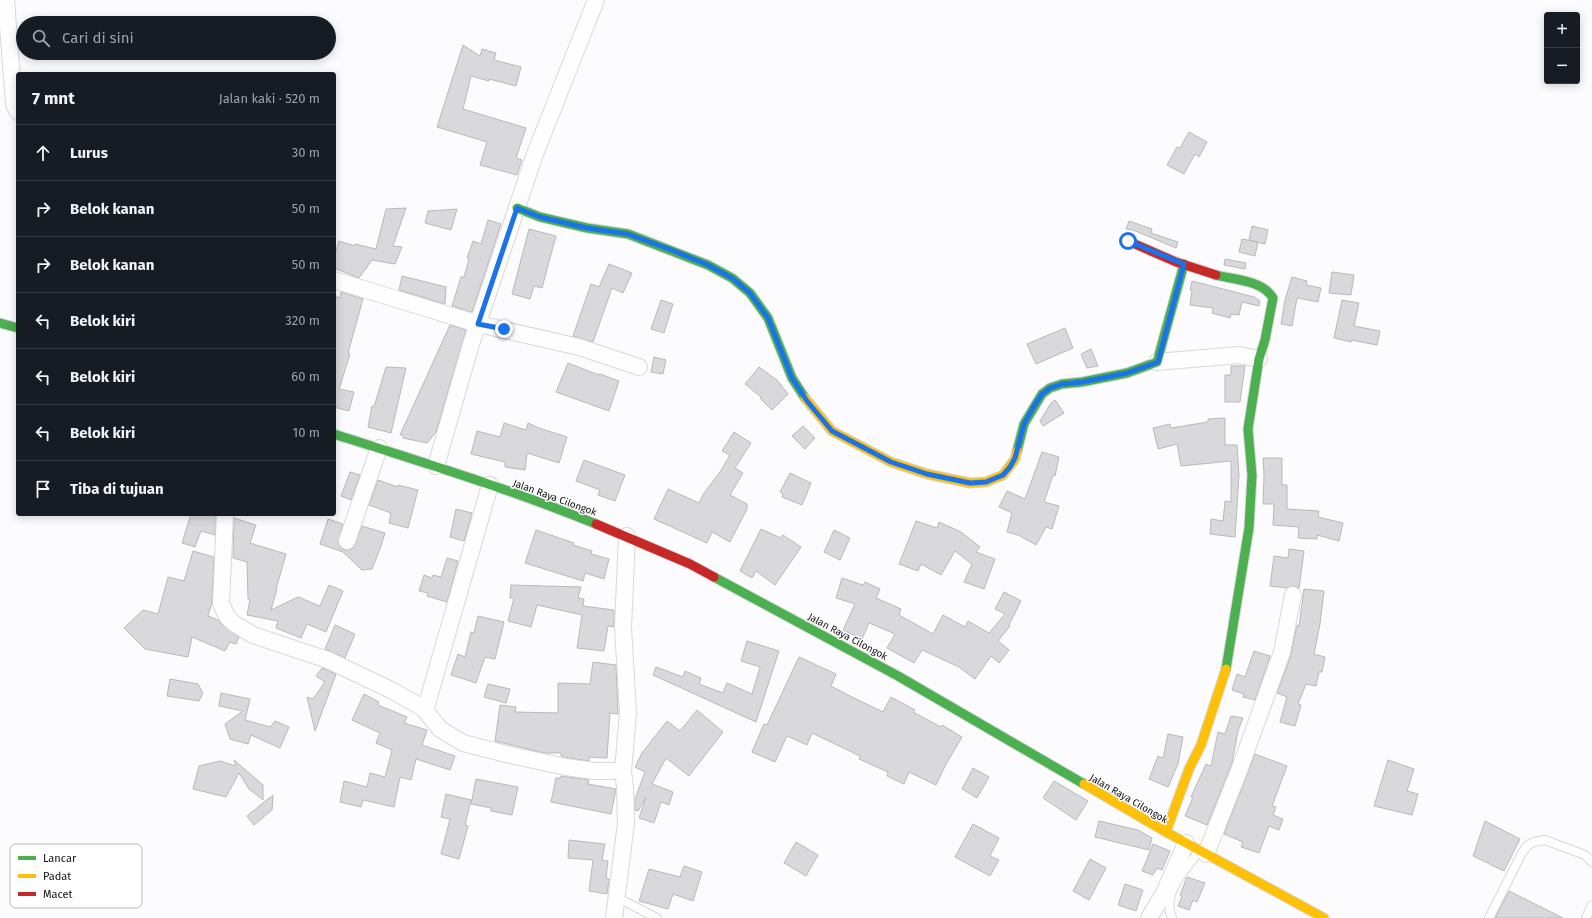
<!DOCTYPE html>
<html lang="id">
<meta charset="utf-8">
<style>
:root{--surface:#171b24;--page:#242831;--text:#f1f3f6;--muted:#9ea1a6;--line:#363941}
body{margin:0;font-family:"Fira Sans",sans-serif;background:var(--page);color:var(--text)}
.controls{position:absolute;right:12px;top:12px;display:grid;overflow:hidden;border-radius:4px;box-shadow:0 2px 10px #0003}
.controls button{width:36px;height:36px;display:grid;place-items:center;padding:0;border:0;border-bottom:1px solid var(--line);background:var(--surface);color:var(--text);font:20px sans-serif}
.stop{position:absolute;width:12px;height:12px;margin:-9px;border:3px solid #1a73e8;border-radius:50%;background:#fff}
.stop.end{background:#1a73e8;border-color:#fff;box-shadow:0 1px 4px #0008}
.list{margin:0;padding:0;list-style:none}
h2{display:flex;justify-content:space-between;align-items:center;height:52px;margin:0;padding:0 16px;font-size:17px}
h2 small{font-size:13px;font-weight:400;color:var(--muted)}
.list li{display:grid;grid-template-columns:26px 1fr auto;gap:12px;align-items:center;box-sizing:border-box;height:56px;padding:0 16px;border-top:1px solid var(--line)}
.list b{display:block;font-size:15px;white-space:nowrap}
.list em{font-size:13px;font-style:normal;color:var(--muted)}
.icon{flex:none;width:22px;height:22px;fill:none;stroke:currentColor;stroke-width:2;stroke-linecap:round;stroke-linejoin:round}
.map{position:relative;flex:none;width:1592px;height:918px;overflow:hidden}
.search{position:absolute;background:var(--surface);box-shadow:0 2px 10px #0003;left:16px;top:16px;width:320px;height:44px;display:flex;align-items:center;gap:10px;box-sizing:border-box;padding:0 14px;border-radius:22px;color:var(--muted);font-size:15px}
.panel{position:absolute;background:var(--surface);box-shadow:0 2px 10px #0003;left:16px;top:72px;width:320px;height:444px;border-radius:4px}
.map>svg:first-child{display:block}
</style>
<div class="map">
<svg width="1592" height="918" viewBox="0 0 1592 918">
<rect width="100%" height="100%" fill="#fcfbfd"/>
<path fill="#d9d8db" stroke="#b9b8ba" d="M463,45L480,56L482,49L496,53L494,60L521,67L516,86L489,79V81L471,76L463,109L526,128L516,158L522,160L517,175L480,165L487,142L437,127Z
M1189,132L1207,142L1199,157L1195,154L1184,174L1167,165L1177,147L1180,148Z
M406,208L393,246L402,247L395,264L372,260L359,278L334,268V257L339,241L355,246V244L376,249L386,209Z
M457,209L451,230L425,223L428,211Z
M488,220L501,224L472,312L452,306L461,277H464L469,259L467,258L473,241L481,244Z
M1129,221L1152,229L1151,233L1178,242L1176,248L1133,230L1126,229Z
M1252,226L1268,230L1265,244L1249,240Z
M529,229L556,236L542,288L534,286L530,299L512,294Z
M1242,239L1258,242L1255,256L1239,252Z
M1225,259L1246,263L1245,269L1224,265Z
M609,264L632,273L623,293L612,288L593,342L573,336L591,284L599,287Z
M1332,272L1354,275L1351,295L1329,293Z
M402,276L446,287L445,304L399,290Z
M1292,277L1307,281L1306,285L1321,288L1318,302L1297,298L1292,326L1281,324L1285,300Z
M1192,281L1254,297L1260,301L1259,306L1242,302L1239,315L1231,314L1230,318L1212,313L1213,308L1190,305L1192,290H1190Z
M341,292L363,299L348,353L350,354L339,389L354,392L349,411L334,407V296L340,298Z
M661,300L673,304L664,333L651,329Z
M1342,300L1359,303L1354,326L1380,331L1377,345L1351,340V342L1334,338Z
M450,325L466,330L436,432L427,443L403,438V435H400Z
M1065,328L1073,348L1036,364L1027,344Z
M1091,349L1098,366L1087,368L1081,354Z
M654,357L666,360L663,374L651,372Z
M568,363L599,375L600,374L619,381L609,411L556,392Z
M1231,366H1245L1240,402H1225V375H1231Z
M386,367L406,368L391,433L368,427L372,406L374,407Z
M759,367L777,380L788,394L772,410L760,398L761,397L745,384Z
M1055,400L1064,413L1043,426L1040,421L1051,403Z
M1225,418V445H1237L1239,475L1235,537L1210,534L1211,519L1223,521L1225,501L1231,502V461L1181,466L1177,444L1158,449L1153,428L1170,424L1171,428L1208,422V419Z
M504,423L526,430L528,423L539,428L567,437L559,463L527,453L525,470L505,467V462L471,454L477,431L500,437Z
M803,426L815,438L805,449L792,436Z
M734,432L751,443L735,468L743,473L730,495L747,504V509L730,542L712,532L707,543L654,519L668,489L699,503L704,493L720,472L730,455L722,451Z
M1042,452L1059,457L1055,476L1053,475L1044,502L1059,506L1052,529L1046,527L1036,545L1018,535L1007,532L1012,513L999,507L1007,491L1025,499Z
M1263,458H1282V485H1287V509L1319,511L1318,517L1343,523L1339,541L1317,535V539L1298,538L1299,527L1273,525L1274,504H1263L1264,475Z
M584,460L625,475L615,501L598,495L600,490L576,481Z
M350,472L360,475L351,500L341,496Z
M790,473L811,483L802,505L782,497L783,494L780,492Z
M378,480L398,487V485L418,490L408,528L389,523L391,513L369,505Z
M456,509L472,513L464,541L450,537Z
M191,514H215V535L201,531L195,547L182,543Z
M234,518L256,525L250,543L286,554L276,589H277L271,610L298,597L320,606L329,585L343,591L326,632L307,624L301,638L276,628L278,621L247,615L250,600L248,599L247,562L233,558Z
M328,519L343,524L338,542L340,547L344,550H349L353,548L362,526L385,533L380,549L372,569L362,570L343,552L320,544Z
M916,521L937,528L939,522L961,532L980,547L976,552L995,559L984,589L964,582L972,564L955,551L941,575L921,564L918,571L899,564Z
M761,529L781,538L783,535L801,547L775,585L756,571L752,578L740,571Z
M536,530L574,543L573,545L592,551L591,554L609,559L604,579L585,573L583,581L525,563Z
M834,530L850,538L840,560L824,552Z
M1289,549L1304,551L1299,588L1294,586L1287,588L1270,586L1274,556L1288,558Z
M193,551L214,557L212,602L208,616L218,620L222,625L239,637L236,644L230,642L225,651L192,637L188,657L145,649L124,628L143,610L158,614L168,577L184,581Z
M447,558L458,561L447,602L427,596L428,593L419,591L424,575L432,578L433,575L441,577Z
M842,578L863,585L865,582L880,589L876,598L901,609L899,615L933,634L943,615L965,627L968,621L989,633L1005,614L995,609L1004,592L1021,601L1009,625L1010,626L998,641L1009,650L999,663L991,656L975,679L959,667L922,650L914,663L887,648L895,634L869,623L862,639L843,630L855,604L836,598Z
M511,585L581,587L578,598L584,599L583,606L614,610V627L608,626L604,651L577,648L582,615L537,605L531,627L508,621L514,598H510Z
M1304,589L1324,591L1320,624L1314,654L1325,657L1322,672H1319L1316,686L1306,684L1298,704L1301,705L1295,726L1280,722L1287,697L1277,693L1291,655L1297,625L1299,626Z
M478,616L504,622L495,659L485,657L476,683L451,675L458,654L465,657L471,632L474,633Z
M335,625L355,634L345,658L325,649Z
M747,641L779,651L756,722L653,675L656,667L683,677L685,671L701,678L699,684L723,693L727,683L752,694L760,667L741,661Z
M1254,651L1270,656L1255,700L1243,697L1244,694L1232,690L1237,674L1245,677Z
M799,657L836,674L831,686L850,696L883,712L891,697L915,710L913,712L941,727L942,725L962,737L945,766L936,785L909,772L904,784L887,776L888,772L859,759L860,756L812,733L807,745L787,736L775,762L752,752L764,724L767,725Z
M593,662L616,665L618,714L610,713L607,758L589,757V761L568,758L561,756V753H544L495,741L500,705L516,707L515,712L558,713V683L590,684Z
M322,668L336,674L315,731L307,697L313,699L325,682L316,676Z
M170,679L198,684L203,693L199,701L167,696Z
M488,684L510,689L506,703L484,697Z
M221,693L250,699L245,720L270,727L275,721L289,727L280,748L251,735L248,744L230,739L225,724L243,711L219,706Z
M364,694L379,702L378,705L407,717L404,723L427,730L422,745L455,756L450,770L416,759L411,780L400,777L394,807L363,800L361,807L340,802L344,781L367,787L370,773L385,777L392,750L376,743L380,733L352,720Z
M697,710L723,732L689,776L666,758L652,784L673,792L669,805L661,802L654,823L639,818L646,797L638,811L635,810V799L645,772L635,767L642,753L667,721L680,731Z
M1231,716L1243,718L1238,731L1232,763L1207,825L1185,816L1193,797H1191L1206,764L1211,766L1218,732L1225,734Z
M1168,734L1183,737L1178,764L1168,787L1149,779L1158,756L1163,758Z
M1255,754L1287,766L1272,806L1276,807L1273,815L1283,819L1279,830L1269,826L1259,853L1241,847L1243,842L1224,834Z
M234,760L263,785V800L249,789L239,773L226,797L193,789L199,766L220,761L236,766Z
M1388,760L1414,769L1407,791L1418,794L1412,815L1374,806Z
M973,768L989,777L977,798L962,789Z
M561,776L589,780L588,784L616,789L611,814L551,802L556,778H561Z
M476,779L518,787L512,815L491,811V808L471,804Z
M1054,781L1088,801L1076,820L1043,798Z
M446,794L471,800L465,825L468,826L459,859L441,854L450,819L441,817Z
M273,795L272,810L254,825L247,816Z
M1099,821L1138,830L1152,838L1149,850L1095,837Z
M1485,821L1520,839L1504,871L1473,856Z
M973,824L999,838L990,856L999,860L990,876L955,857Z
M569,840L605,844L602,860L608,861L606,878L609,879L607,894L589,891L593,860L568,858Z
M796,842L818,855L806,876L784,863Z
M1153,844L1170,851L1162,870L1157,868L1153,875L1142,871Z
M1090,859L1106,868L1089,900L1073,891Z
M684,866L702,872L693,901L673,894L668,909L639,901L649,869L680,877Z
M1187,877L1205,883L1197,902L1193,900L1189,910L1178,906L1182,896L1180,895Z
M1125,884L1143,890L1136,911L1118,905Z
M1509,891L1563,918H1495Z"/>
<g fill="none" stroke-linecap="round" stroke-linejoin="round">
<defs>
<path id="lane" d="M616,897L657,918
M1172,918C1161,894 1186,869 1199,851
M1489,918L1522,853L1528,845L1534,842L1545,840L1585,855L1592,862
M1586,918L1592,905"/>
<path id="street" d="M6,0L14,104L18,112
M334,280L478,324L579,347L639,367
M1157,362L1239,355L1259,359
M436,466L471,344L535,154L596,0
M225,514L221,604L228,618L235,624L253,635L328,660L391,690L423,708L440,729L463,743L510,755L566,767L594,771H623
M347,541L379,448
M425,711L490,485
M1206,854L1240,768L1282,652L1293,595
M614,918L626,823L625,787L623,771L628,713L623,627L627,536
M1149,918L1164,893L1186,843"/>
<path id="fast" d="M517,208L540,217L587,228L628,234L708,265L732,278L750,293L768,318L792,378L805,398
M1216,275C1235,280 1262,280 1273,298L1265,340L1259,359L1248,429L1252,475L1249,528L1226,669
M0,323L18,328
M334,434C422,462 510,489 596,524
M1017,451L1024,424L1042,394L1050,388L1062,384L1082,382L1127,373L1157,362L1184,264
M714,577L898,676L1084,784"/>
<path id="slow" d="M805,398L832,431L891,462L927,474L970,483L986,482L1003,475L1015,459L1017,451
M1084,784L1166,832L1324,918
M1166,832L1189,769L1201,745L1226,669"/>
<path id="jam" d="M1128,241L1176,262L1216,275
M596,524L690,564L714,577"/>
</defs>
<use href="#lane" stroke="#d8d7da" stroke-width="10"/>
<use href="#street" stroke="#d8d7da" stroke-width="18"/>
<use href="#fast" stroke="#d8d7da" stroke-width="11"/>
<use href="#slow" stroke="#d8d7da" stroke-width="11"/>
<use href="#jam" stroke="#d8d7da" stroke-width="11"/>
<use href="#lane" stroke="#fffeff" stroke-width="8"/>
<use href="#street" stroke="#fffeff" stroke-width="16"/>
<use href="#fast" stroke="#4caf50" stroke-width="9"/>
<use href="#slow" stroke="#ffc107" stroke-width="9"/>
<use href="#jam" stroke="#c62828" stroke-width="9"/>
</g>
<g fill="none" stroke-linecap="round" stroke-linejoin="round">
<path stroke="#1a73e8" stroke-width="5" d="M504,329L478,324L517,208L540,217L587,228L628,234L674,251L708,265L732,278L750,293L768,318L792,378L807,401L832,431L891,462L927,474L970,483L986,482L1003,475L1010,467L1015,458L1024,424L1034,406L1042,394L1050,388L1062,384L1082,382L1127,373L1158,362L1184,264L1128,241"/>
</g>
<g text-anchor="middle" stroke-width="3" stroke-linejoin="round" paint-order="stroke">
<g font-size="10" fill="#100f11" stroke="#fff">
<text transform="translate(555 497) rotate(20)" y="4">Jalan Raya Cilongok</text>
<text transform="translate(848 636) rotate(28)" y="4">Jalan Raya Cilongok</text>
<text transform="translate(1129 798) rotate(30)" y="4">Jalan Raya Cilongok</text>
</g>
</g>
<rect x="10" y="844" width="132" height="64" rx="6" fill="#fff" stroke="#b7b7b8" stroke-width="1"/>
<rect x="18" y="856" width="18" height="4" fill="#4caf50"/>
<rect x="18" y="874" width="18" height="4" fill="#ffc107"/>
<rect x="18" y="892" width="18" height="4" fill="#c62828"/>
<g font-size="11" fill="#100f11">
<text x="43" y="862">Lancar</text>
<text x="43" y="880">Padat</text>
<text x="43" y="898">Macet</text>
</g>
</svg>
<div class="controls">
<button>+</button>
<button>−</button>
</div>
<div class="stop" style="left:1128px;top:241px"></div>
<div class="stop end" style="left:504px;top:329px"></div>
<div class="search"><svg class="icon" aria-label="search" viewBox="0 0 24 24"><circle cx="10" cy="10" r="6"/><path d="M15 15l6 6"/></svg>Cari di sini</div>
<section class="panel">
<h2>7 mnt<small>Jalan kaki · 520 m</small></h2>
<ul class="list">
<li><svg class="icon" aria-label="ahead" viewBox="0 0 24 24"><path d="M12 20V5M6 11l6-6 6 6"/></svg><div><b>Lurus</b></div><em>30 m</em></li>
<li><svg class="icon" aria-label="right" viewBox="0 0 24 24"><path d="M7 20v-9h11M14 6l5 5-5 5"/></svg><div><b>Belok kanan</b></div><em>50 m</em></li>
<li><svg class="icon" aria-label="right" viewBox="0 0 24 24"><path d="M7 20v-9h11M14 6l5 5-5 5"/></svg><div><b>Belok kanan</b></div><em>50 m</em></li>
<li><svg class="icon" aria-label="left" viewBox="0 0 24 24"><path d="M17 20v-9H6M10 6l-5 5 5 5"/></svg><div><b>Belok kiri</b></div><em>320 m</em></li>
<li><svg class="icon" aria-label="left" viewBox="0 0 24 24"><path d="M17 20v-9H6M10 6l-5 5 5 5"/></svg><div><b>Belok kiri</b></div><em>60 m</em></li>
<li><svg class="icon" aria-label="left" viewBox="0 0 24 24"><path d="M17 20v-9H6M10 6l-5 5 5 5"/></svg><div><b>Belok kiri</b></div><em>10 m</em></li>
<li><svg class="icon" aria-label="arrive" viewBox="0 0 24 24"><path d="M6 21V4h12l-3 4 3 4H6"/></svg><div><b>Tiba di tujuan</b></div></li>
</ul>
</section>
</div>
